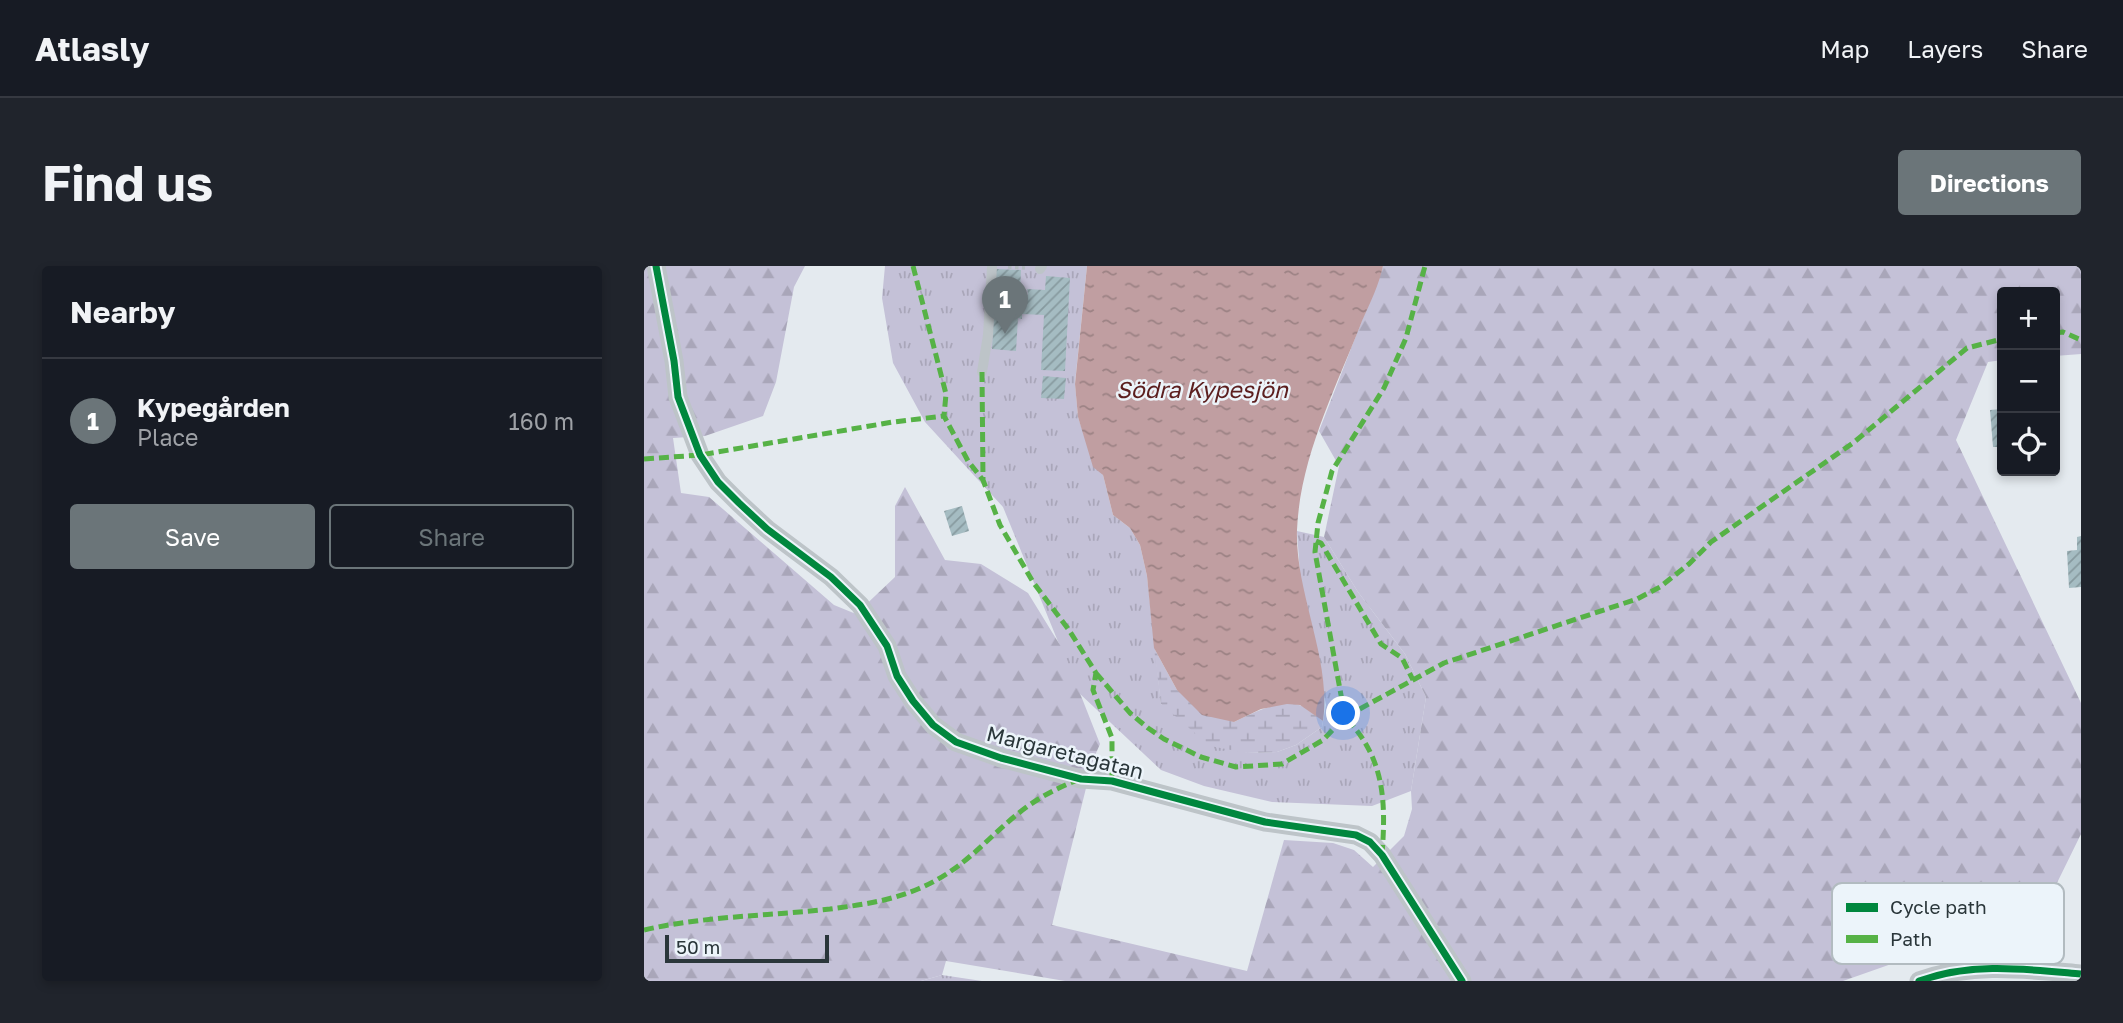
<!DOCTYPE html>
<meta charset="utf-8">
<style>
:root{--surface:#171b24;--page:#20242c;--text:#f1f3f6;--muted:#9ea1a6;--line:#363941;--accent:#6b7579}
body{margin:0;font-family:"Golos Text",sans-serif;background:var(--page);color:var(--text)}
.controls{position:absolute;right:21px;top:21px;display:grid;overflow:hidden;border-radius:7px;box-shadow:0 4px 10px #0003}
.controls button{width:63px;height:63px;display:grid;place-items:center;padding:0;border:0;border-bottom:2px solid var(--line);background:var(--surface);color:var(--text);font:35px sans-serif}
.scale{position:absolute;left:21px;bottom:18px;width:164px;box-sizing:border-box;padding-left:7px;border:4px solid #2a363a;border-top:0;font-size:19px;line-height:24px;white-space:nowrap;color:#2a363a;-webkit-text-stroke:5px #ecf4fa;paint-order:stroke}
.you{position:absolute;left:700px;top:448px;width:24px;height:24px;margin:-18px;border:5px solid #fff;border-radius:50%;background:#1a73e8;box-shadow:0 0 0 10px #1a73e833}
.badge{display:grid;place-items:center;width:46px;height:46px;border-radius:50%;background:var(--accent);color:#fff;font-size:23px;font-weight:700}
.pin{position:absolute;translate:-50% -58px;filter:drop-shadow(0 2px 4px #0008)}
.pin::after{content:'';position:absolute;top:37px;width:24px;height:21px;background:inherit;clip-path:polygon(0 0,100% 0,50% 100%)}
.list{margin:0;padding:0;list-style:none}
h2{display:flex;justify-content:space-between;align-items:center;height:91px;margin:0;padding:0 28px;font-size:30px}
h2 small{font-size:23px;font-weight:400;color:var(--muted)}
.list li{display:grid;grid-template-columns:46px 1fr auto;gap:21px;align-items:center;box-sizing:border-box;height:126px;padding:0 28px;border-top:2px solid var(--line)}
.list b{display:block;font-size:26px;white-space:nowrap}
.list p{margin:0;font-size:23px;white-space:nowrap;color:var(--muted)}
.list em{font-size:23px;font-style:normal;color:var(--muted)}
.actions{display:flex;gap:14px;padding:21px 28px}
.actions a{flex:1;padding:16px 0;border:2px solid var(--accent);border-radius:7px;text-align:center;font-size:24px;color:var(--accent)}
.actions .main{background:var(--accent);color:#fff}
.icon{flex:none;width:38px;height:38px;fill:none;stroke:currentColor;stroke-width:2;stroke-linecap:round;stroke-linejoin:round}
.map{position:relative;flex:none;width:1437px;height:715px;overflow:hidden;border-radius:7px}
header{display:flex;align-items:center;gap:42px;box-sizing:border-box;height:98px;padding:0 35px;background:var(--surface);border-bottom:2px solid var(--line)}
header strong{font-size:33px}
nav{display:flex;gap:38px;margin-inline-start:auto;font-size:24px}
.intro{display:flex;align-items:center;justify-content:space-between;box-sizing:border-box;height:168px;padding:0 42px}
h1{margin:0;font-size:49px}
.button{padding:18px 32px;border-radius:7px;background:var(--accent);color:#fff;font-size:24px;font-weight:700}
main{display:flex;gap:42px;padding:0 42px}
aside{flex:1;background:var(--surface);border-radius:7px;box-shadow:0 4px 10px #0003}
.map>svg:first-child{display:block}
</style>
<header>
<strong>Atlasly</strong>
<nav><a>Map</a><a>Layers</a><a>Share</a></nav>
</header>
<div class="intro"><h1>Find us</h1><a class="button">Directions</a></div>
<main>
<aside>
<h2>Nearby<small></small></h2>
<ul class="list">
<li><span class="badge">1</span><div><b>Kypegården</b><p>Place</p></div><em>160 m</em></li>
</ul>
<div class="actions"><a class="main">Save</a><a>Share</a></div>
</aside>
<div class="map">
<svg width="1437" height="715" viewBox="0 0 1437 715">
<defs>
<pattern id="grass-tufts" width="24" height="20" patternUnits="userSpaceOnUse" patternTransform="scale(1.75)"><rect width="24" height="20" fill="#c4c1d7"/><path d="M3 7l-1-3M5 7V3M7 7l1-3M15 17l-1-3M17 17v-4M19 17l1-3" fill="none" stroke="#a9a6b9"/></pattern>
<pattern id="forest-firs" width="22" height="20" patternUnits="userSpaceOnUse" patternTransform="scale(1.75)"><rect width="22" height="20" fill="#c4c1d7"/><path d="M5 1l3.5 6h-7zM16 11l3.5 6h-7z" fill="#a9a6b9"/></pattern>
<pattern id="wetland-marsh" width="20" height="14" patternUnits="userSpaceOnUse" patternTransform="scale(1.75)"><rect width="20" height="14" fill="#c4c1d7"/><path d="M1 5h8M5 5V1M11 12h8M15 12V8" fill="none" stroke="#a9a6b9"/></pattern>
<pattern id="water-ripples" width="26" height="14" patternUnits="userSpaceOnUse" patternTransform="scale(1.75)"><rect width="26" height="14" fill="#c09ea1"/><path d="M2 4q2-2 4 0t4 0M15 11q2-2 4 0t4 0" fill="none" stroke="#9c8284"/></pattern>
<pattern id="building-hatch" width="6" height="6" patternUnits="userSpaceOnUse" patternTransform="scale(1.75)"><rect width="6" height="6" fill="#a5bcc2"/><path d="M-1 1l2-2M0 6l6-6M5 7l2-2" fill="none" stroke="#879a9f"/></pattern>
</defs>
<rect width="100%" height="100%" fill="#e4eaef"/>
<path fill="url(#grass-tufts)" d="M241,0H443L431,117L434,151L441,172L459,209L469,249L486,262L496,279L503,310L517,438L603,487L633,486L652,479L678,461L682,439L656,309L653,265L680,271L714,326L761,388L782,431L767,525L728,540L628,536L560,520L517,504L435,427L359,241L281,156L249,97L238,32Z
M298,709L338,715H277Z"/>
<path fill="url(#forest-firs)" d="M0,0H161L150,21L132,116L119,150L61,170L29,172L37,227L65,231L190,339L212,348L251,311V240L261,221L301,294L337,298L384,327L419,384L456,478L449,494L408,659L603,705L640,574L689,577L710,584L729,601L760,570L768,543L767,525L782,431L761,388L714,326L680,271L695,200L675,165L739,0H1437V88L1411,90V26H1358V94L1344,96L1312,174L1437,437V568L1411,621L1394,641L1358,673L1290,683L1199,715H421L302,695L298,709L277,715H0Z"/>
<path fill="url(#wetland-marsh)" d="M510,382L533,424L590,456C607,448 637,432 655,439C663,441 672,450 679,455L678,461L652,479L633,486L603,487L566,480L517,438Z"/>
<path fill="url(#water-ripples)" d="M443,0H739C735,19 726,37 718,55C692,122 656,191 653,264C651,327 688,394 679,455L656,439L643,438L617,443L590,456L558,449L533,424L510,382L503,310L496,279L486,262L469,249L459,209L449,201L434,151L431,118Z"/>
<path fill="url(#building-hatch)" d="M352,3L377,4L376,29H384L383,23L401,24L402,10L426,12L421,105L397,104L400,49L378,48V53L374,52L372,85L348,83Z
M399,110L422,112L420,133L397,132Z
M1358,143V181H1349L1346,144Z
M1411,144H1413L1415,177H1411Z
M318,240L325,265L308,270L300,245Z
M1437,270V321L1425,322L1423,285L1433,284V271Z"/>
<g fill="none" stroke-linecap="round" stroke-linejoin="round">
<path stroke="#b5bcc1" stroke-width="3.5" stroke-dasharray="3.5 3.5" stroke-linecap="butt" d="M364,1L381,2"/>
<path stroke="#bdc4c8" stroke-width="10" d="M396,3L398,0
M338,106L344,69L348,1"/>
<path stroke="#bdc4c8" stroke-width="19" d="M12,0L30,95L34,131L56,189L74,216L95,237L123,263L187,311L216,339L243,380L253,410L269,435L289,459L312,476L357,492L437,513L468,515L621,556L712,569L726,576L738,589L818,715
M1275,715C1328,696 1381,703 1437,708"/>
<path stroke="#56b246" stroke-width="5" stroke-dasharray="10 5" stroke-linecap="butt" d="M269,0L302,128L300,150L324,195L339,214
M1411,67L1419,66L1437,74
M338,106L339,214L356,259L389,316L425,364L452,407L449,424L468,472V515
M0,193L56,189L249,156L300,150
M672,275L677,277L737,378L758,392L769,414
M452,407L486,447L504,462L520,473L557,491L592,501L638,498L679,474L701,451L671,286L674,257L688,205L740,122L762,72L781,0
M738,589C742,535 741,492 701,451L800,397L993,333L1016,321L1045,298L1067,276L1209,177L1323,82L1358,73
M0,664C60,650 124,650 186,643C216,639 246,635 274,623C324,602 344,569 384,540C401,528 418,520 436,513"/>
<defs>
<path id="cycleway" d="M12,0L30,95L34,131L56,189L74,216L95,237L123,263L187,311L216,339L243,380L253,410L269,435L289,459L312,476L357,492L437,513L468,515L621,556L712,569L726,576L738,589L818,715
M1275,715C1328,696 1381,703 1437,708"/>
</defs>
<use href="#cycleway" stroke="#ecf4fa" stroke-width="11"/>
<use href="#cycleway" stroke="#00873e" stroke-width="7"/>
</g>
<g text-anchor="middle" stroke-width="5" stroke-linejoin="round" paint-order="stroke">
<g font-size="21" fill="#2a363a" stroke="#ecf4fa">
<text transform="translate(421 487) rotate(14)" y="7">Margaretagatan</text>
</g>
<g font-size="23" font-style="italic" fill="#5c1f1f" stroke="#ecf4fa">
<text x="558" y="132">Södra Kypesjön</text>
</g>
</g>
<rect x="1188" y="617" width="232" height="81" rx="10" fill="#ecf4fa" stroke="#b2bbc0" stroke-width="2"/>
<rect x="1202" y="637" width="32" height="9" fill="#00873e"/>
<rect x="1202" y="669" width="32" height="8" fill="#56b246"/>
<g font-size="19" fill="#2a363a">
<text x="1246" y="648">Cycle path</text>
<text x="1246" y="680">Path</text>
</g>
</svg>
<div class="controls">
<button>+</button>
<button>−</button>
<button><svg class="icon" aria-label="locate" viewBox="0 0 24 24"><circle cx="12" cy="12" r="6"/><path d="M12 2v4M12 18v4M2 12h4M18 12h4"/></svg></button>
</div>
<div class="scale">50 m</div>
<div class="you"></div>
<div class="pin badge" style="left:361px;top:68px">1</div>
</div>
</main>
